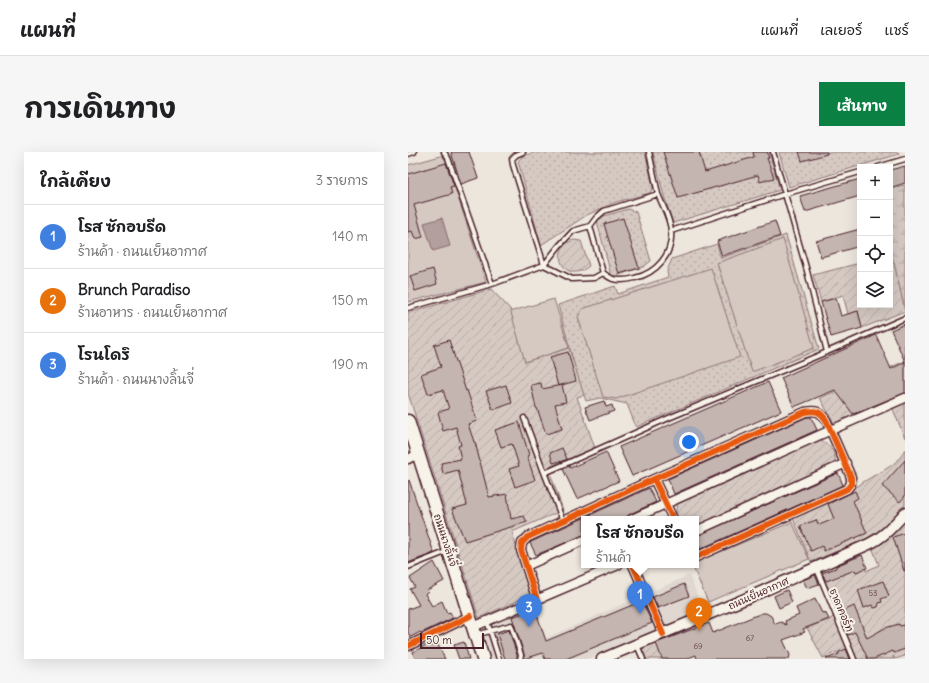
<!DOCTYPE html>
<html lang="th">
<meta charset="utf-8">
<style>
:root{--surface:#fff;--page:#f6f6f6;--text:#202124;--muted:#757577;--line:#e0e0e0;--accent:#0b8043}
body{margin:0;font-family:Delius,"Playpen Sans Thai",sans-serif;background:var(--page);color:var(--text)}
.controls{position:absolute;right:12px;top:12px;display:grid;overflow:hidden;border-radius:0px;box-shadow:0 4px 16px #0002}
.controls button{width:36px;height:36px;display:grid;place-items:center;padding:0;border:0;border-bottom:1px solid var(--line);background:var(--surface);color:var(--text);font:20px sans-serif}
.scale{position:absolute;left:12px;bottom:10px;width:64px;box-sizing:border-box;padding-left:4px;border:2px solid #4a1f2b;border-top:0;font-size:11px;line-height:14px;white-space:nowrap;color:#4a1f2b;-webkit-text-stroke:3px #f7f3e8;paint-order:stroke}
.you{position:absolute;left:281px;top:290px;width:14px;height:14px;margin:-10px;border:3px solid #fff;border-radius:50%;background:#1a73e8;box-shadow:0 0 0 6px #1a73e833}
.badge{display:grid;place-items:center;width:26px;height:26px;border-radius:50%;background:var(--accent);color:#fff;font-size:13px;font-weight:700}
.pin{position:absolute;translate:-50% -33px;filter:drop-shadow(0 1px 2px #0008)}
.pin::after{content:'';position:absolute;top:21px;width:14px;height:12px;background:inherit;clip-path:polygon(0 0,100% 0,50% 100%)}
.popup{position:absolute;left:173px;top:364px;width:118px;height:52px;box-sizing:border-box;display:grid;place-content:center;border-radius:0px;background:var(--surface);filter:drop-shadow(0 1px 3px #0005);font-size:13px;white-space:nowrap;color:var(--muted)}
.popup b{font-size:15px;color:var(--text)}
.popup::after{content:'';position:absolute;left:50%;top:100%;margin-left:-8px;border:8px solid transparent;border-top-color:var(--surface)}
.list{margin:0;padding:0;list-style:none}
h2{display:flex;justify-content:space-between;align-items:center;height:52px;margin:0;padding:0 16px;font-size:17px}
h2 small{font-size:13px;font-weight:400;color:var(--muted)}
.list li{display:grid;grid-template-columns:26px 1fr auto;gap:12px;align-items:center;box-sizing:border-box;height:64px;padding:0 16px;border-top:1px solid var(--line)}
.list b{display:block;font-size:15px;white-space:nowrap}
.list p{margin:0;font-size:13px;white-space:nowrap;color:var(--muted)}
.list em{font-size:13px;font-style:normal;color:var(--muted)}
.icon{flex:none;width:22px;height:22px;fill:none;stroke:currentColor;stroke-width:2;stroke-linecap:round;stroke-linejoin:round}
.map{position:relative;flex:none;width:497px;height:507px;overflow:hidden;border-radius:0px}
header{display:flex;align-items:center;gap:24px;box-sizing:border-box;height:56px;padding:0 20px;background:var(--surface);border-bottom:1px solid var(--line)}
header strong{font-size:19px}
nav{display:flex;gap:22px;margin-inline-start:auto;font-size:14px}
.intro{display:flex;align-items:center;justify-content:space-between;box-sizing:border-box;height:96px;padding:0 24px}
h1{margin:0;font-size:28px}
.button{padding:10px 18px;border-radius:0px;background:var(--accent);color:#fff;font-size:14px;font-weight:700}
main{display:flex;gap:24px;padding:0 24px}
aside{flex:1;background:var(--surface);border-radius:0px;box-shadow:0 4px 16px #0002}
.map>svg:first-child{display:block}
</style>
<header>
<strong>แผนที่</strong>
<nav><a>แผนที่</a><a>เลเยอร์</a><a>แชร์</a></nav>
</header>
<div class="intro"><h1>การเดินทาง</h1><a class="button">เส้นทาง</a></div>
<main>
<aside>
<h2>ใกล้เคียง<small>3 รายการ</small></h2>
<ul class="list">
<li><span class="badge" style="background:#3f7fe0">1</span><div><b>โรส ซักอบรีด</b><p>ร้านค้า · ถนนเย็นอากาศ</p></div><em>140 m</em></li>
<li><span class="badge" style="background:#e8710a">2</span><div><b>Brunch Paradiso</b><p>ร้านอาหาร · ถนนเย็นอากาศ</p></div><em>150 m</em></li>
<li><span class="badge" style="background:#3f7fe0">3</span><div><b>โรนโดริ</b><p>ร้านค้า · ถนนนางลิ้นจี่</p></div><em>190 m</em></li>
</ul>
</aside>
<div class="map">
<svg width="497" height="507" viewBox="0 0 497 507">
<defs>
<pattern id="grass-dots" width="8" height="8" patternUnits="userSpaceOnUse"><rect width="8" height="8" fill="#d5c9c2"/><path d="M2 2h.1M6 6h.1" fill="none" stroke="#b8aca7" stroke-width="1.8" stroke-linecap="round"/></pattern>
<pattern id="wetland-marsh" width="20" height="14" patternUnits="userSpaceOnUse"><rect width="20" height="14" fill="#d5c9c2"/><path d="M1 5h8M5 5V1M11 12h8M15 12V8" fill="none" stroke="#b8aca7"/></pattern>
<pattern id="garden-furrows" width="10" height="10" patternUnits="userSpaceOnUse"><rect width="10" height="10" fill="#d5c9c2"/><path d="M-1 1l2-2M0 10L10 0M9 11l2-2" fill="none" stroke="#b8aca7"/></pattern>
</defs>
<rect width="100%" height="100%" fill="#ece6dd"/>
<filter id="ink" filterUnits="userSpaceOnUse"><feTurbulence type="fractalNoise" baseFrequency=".025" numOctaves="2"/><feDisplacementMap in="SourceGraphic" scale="8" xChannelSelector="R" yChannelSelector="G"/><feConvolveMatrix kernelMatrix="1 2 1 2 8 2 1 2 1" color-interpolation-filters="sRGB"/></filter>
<g filter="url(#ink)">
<path fill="#e0d7d0" d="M281,423L295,457L180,507H83L73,471L127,456L138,486Z"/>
<path fill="url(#grass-dots)" stroke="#907476" d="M128,0H237L245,35L242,41L208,50L179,63L133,93L110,9L115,4Z
M245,0H361L372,38L265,71L256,44Z
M371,0H490L491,2L381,35Z
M220,57L228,60L243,109L235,115L208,124L203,123L189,69L196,64Z
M378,83L411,197L228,275L219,252L192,246L178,249L171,230L150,153L207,134L210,142L260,125L259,119L264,107L309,92L313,106Z"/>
<path fill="url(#wetland-marsh)" stroke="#907476" d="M497,33V159L482,95V37Z"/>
<path fill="#d5c9c2" stroke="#907476" d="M36,3L78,130L0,150V13Z
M375,87L406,196L344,220L309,111Z
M303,116L332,205L208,247L195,245L170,165L174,157Z
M146,147L161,196L117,210L101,160Z
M384,370L401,407L300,450L284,413H288V410Z"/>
<path fill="url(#garden-furrows)" stroke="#907476" d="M166,88L173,89L181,114C156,135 139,96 166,88Z
M482,109L486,111L497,159L454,176L450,159L440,162L435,143L413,150L405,123L452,111V153H482Z
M83,137L102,157L117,210L161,196L176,243L169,245L187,296L140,315L155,358L104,380L122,443L71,466L0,241V161Z
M497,209V242L427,273L412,246Z
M497,249V286L484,255Z
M410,287C420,292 429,299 427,312L288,375V367H270C267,361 268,356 270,349Z
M497,297V353L470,382L403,410L384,364L450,334C465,321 489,317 497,297Z
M497,366V469L496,470L497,473V504L487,507L485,504L486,507H432L429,500L415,506L399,476L423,467L430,458L412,418L451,401L458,419L471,413L464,395Z
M264,482L274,507H236L232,497Z"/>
<path fill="#b39f9d" stroke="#896c6f" d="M34,66L42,94L25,99L16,71Z"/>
<path fill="#c4b5b0" stroke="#4a1f2b" d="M43,0H61L70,26L53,32Z
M255,0H291L297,20L346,5L345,0H359L361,6H359L366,26L352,30L350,23L270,46Z
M391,0H419V2L394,9Z
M38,11L46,34L42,35L44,42L6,53L15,85L7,87L4,79L0,80V22Z
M497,14V31L482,36V18Z
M452,27V44L397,60L392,44Z
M215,66L231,116L211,122L196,72Z
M367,69L372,84L314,104L309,89Z
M452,77V94L413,105L408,89Z
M25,117L29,132L7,139L2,124Z
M428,146L433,164L450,159L454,176L423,185L413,150Z
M497,172V210L483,178Z
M468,183L483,217L497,210V241L445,262L427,238L386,255L373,226Z
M41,188L58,239L59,238L69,269L60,272L66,290H67L81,345L99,342L103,367L116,364L119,370L57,389L44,357L59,353L50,318L35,322L33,311L53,307L50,294L53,293L48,275L35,279L30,260L41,257L35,238L20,242L13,222L33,215L26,193Z
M160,200L168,229L150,234L142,205Z
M360,230L373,259L224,324L211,295Z
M133,231L134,237L154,233L158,250L147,252L154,277L138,282L129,256H128L123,233Z
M98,233L104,251L85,258L78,239Z
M196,249L198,255L204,253L206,259L182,268L177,255Z
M399,265H403L409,278L266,342L260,327Z
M111,270L121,303L119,304L127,328L107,335L101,317L111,314L104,292L93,295L87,278Z
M154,296L159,307L153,310L152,309L145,311L142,301Z
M198,300L211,329L169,347L155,317L161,314L162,316Z
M497,308V344L492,350L474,334Z
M430,321L435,333L292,397L288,384Z
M1,328L26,401L0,411V329Z
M241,336L248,350L222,362L216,367H176V383L128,403L122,391L123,390Z
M447,339L450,346L445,349L459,381L416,399L414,394L403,399L392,374L408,368L411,373L426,367L420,352Z
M497,381V419H496L485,385Z
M454,403L459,416L448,420L447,418L418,429L414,421L428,416V414Z
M26,410L36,429L19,438L20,439L17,442L24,454L34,449L39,461L42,460L45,466L13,481L12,480L3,485L0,481V457L11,453L2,437L7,435L2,426Z
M407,423L411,432L399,436L395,428Z
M475,429L481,444L473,447L474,450L471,451L470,455L466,456L464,453L456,456L450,438Z
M276,432L281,444L250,456L245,445Z
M379,438L384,450L371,456L366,444Z
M407,447L414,461L417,460L421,467L395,477L397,480L375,488L382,503L381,507H289L288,503L278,507H254L248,491L301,471L305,481L354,461H358L363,464L367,472L373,470L378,473L377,469L391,463L388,456Z
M234,449L244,471L158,507H137L135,501L116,507V502L104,465L127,457L138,489Z
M446,454L459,486L477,476L491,472L492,474L497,473V497L486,501L485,499L466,507H460L447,480L440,483L431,461Z
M101,478L109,503V507H97L89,482Z
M56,490L61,507H51L46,493Z
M22,491L23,494L29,491L37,507H7L5,500Z
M438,497L442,507H418L431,502V500Z"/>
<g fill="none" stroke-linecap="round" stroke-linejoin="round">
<defs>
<path id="service" d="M36,0L40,6L84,132
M241,0L250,42
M365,0L399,119L419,200L497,166
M0,2L6,0
M470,15L497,7
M182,74L195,121
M263,79L377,42L452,20
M0,156L84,132L136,113L151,94L165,79L182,74L188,66L196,59L250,42C254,53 263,67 263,80C265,103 248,121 227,126C220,128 213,129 205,127C202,126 198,123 195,121L186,126L164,127L136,113L105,13L104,7L108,3L115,0
M116,266L136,320H139L263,265L419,200
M136,320L155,369
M0,415L40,399
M408,415L446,507
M79,469L91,507
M68,483L103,473L113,503L112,507
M229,493L235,507"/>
<path id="minor" d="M0,307L10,302
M246,327L397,260C408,258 412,259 418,268L443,325V332L439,337L288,405
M224,367L423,278L497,246
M288,379L438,311
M225,413L255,482
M118,414L176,388
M129,448L113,398L114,391L120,385L246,327L265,367
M65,475L210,413
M0,494L62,464"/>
<path id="tertiary" d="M194,507L337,447L461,392C476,385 486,373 497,361"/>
<path id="secondary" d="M0,269L75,507"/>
</defs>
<use href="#service" stroke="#4a1f2b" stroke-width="7"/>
<use href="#minor" stroke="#4a1f2b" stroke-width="11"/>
<use href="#tertiary" stroke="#4a1f2b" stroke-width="13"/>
<use href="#secondary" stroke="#4a1f2b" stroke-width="15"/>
<use href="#service" stroke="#f7f3e8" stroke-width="4"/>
<use href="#minor" stroke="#f7f3e8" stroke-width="8"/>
<use href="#tertiary" stroke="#f7f3e8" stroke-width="10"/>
<use href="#secondary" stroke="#f7f3e8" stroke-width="12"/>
<defs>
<path id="cycleway" d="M246,327L397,260C408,258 412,259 418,268L443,325V332L439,337L288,405
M225,413L255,482
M129,448L113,398L114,391L120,385L246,327L265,367
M0,494L62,464"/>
</defs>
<use href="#cycleway" stroke="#f7f3e8" stroke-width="8"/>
<use href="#cycleway" stroke="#e8590c" stroke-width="6"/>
</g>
</g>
<g text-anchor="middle" stroke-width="4" stroke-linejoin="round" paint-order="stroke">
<g font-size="8" fill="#68444c">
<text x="465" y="444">53</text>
<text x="342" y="489">67</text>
<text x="290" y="497">69</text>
</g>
<g font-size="10" fill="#4a1f2b" stroke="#f7f3e8">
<text transform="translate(38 388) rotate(72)" y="4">ถนนนางลิ้นจี่</text>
<text transform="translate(350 441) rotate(-24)" y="4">ถนนเย็นอากาศ</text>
<text transform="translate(434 458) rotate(67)" y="4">ธาดาคอร์ท</text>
</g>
</g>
</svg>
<div class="controls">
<button>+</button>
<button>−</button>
<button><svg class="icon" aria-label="locate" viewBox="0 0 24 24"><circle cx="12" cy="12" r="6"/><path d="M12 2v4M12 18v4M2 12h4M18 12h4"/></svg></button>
<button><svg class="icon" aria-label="layers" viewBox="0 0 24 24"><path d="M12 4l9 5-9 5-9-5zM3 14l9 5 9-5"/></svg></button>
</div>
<div class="scale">50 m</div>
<div class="you"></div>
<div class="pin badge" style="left:232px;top:462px;background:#3f7fe0">1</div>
<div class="popup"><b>โรส ซักอบรีด</b>ร้านค้า</div>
<div class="pin badge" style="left:291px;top:479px;background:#e8710a">2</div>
<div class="pin badge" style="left:121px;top:475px;background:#3f7fe0">3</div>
</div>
</main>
